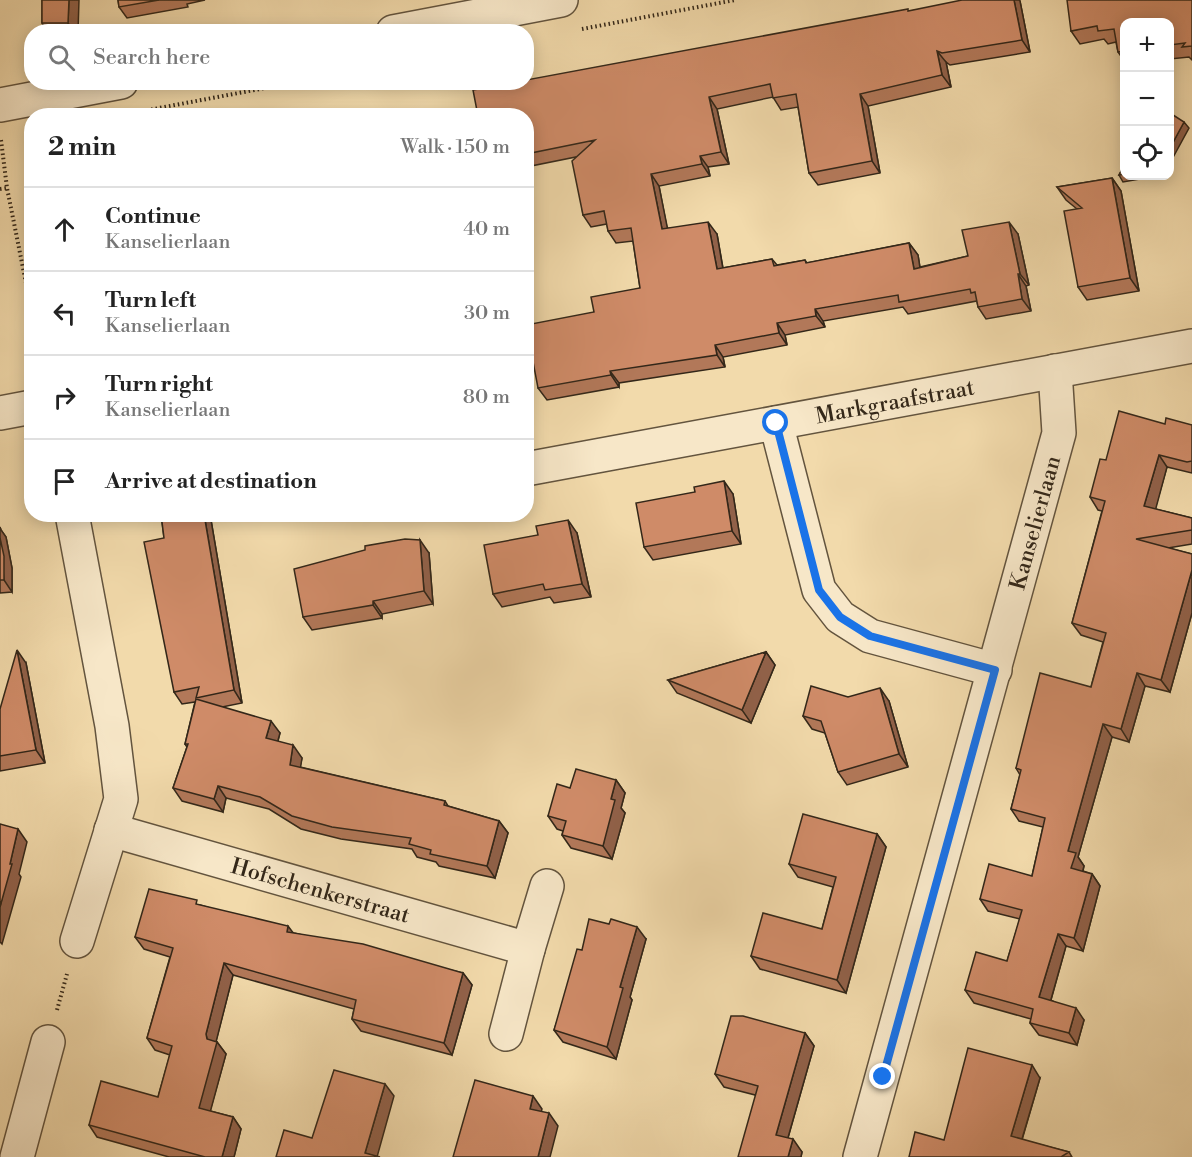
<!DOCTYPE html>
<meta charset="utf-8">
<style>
:root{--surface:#fff;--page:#f6f6f6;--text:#222;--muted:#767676;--line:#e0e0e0}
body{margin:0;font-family:"Libre Bodoni",serif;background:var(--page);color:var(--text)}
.controls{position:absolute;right:18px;top:18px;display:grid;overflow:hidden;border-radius:12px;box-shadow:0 3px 15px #0003}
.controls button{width:54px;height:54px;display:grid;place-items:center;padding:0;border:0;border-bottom:2px solid var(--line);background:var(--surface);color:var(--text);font:30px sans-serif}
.stop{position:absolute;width:18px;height:18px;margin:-14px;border:4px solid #1a73e8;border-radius:50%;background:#fff}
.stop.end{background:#1a73e8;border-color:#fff;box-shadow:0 2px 6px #0008}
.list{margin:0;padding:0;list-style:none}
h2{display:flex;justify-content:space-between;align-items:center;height:78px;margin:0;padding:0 24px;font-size:26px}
h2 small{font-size:20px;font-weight:400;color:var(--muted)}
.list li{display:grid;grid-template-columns:39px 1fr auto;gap:18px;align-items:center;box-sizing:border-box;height:84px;padding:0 24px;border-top:2px solid var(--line)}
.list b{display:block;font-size:22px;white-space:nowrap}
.list p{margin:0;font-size:20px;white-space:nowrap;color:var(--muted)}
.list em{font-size:20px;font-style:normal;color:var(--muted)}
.icon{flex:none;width:33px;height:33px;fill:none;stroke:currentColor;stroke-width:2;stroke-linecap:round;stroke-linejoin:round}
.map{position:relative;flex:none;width:1192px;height:1157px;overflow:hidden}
.search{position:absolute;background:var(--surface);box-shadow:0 3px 15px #0003;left:24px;top:24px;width:510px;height:66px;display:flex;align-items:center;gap:15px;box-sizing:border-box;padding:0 21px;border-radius:24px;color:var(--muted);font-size:22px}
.panel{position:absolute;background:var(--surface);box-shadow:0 3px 15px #0003;left:24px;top:108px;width:510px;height:414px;border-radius:24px}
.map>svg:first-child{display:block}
</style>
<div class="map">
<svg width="1192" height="1157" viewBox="0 0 1192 1157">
<rect width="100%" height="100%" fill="#f2daab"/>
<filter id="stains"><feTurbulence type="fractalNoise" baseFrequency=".00333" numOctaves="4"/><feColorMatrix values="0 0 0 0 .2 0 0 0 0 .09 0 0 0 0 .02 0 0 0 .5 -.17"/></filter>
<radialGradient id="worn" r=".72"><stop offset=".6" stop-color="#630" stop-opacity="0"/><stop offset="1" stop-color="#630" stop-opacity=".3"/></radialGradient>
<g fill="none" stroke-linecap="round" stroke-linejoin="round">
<defs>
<g id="minor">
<path d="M0,413L32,407"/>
<path d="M776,423L819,590L840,617L870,636L995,670"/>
<path id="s1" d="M526,469L1192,346"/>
<path d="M72,514L112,726L121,799L77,941"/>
<path id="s2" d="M111,830L528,949L547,886"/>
<path d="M506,1034L528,949"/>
<path d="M17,1157L48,1042"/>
<path id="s3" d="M860,1157L1059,433L1055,371"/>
</g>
<path id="tertiary" d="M393,32L561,0
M0,105L121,82"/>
</defs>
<use href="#minor" stroke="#63543e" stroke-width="36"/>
<use href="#tertiary" stroke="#63543e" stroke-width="36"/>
<path stroke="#332719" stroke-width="4" stroke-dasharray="1.5 3" stroke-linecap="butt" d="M582,29L735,0
M138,112L297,82
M1,140L7,188L32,313
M0,189L7,188
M57,1010L67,974"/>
<use href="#minor" stroke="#f7e7c8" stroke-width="33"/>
<use href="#tertiary" stroke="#f7e7c8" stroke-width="33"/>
</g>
<path fill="#b27859" stroke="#332719" stroke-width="1.5" d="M42,0L78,32H48L42,23Z
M118,0H205L187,4L188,7L127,18L119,7Z
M1192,0V60L1189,57L1170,59V22H1125V62L1118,52L1116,42L1108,44L1104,39L1080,44L1071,31Z
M1020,1L1030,52L950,65L946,62L951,87L868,106L880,173L818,185L809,173L798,107L781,110L773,97L717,109L729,164L708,167L710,176L659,186L667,228L717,234L723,268L772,259L777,265L805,260L807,263L909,243L918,255L920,267L968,256L1018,234L1029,285L1026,286L1031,311L986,319L978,307L977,301L908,314L903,307L823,321L825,327L785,335L787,345L723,357L725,367L619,383V387L547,400L538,388L594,312L640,288L633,241L616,243L608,231L607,224L591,227L583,215L576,157L526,167V116L909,11Z
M1125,164V176H1157L1123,182L1119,175Z
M1112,178L1121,191L1139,291L1087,300L1078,287L1077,209L1066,200L1057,187Z
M1165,424L1192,425V473L1167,467L1155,509L1192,518V544L1168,548L1192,554V613L1170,692L1145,686L1129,742L1112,737L1078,857L1084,866L1083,871L1092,874L1100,886L1083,951L1066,946L1051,1000L1084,1020L1077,1045L1039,1035L1030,1023L1031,1019L974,1003L965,990L1007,961L1020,919L988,911L980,899L1032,876L1043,827L1019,821L1011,809L1020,775L1016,768L1091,687L1103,642L1081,635L1072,623L1102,511L1098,510L1090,497L1106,460Z
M695,492L733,494L741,544L653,560L644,547Z
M161,514H231V515L211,520L242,703L222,707L280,733L278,741L302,758L300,767L445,801L448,806L499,821L508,833L495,878L439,866L436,862L417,857L412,849L341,839L301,829L269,809L226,798L223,812L182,801L173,788L187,747L185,744L195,702L182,704L174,692L164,538Z
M0,527L1,530L6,537L12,568V592L0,593Z
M577,533L591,597L554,603L550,597L502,607L493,594Z
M429,553L433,604L382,614V618L312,630L303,617Z
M766,652L775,665L751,723L677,693L668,680Z
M26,663L45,763L0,771V709Z
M848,697L889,701L908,767L847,785L838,772L825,733L812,729L803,716Z
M616,780L625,793L621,808L625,813L612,859L571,848L562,835L563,831L557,829L548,816L570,788Z
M877,834L886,847L846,993L760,969L751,956L822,929L833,887L798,877L789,864Z
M200,905L294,933L463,973L472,985L452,1055L361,1031L352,1019L354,1009L233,975L216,1041L217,1042L226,1054L210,1111L233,1117L241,1129L234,1157H169L97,1137L89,1125L158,1097L170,1055L155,1050L147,1038L170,957L144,949L135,937Z
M646,939L630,997L632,1000L616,1059L563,1042L554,1030L582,950Z
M805,1033L814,1046L788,1138L802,1152L801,1157L755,1095L724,1087L715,1074Z
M1040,1078L1022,1140L1069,1152L1072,1157H909L944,1140Z"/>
<path fill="#916149" stroke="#332719" stroke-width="1.5" d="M69,0H79L78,32H74L68,23Z
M1014,0H1019L1020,1L1030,52L1022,40Z
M937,51L946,62L951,87L942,75Z
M860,94L868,106L880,173L872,161Z
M709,97L717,109L729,164L721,152Z
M1184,122L1189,128L1170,163V148Z
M700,156L708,167L710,176L702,164Z
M651,174L659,186L670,241L662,229Z
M1112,178L1121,191L1139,291L1130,278Z
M708,222L717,234L725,281L717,269Z
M1009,222L1018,234L1029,285L1020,274Z
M909,243L918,255L922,281L914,269Z
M1018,274L1026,286L1031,311L1022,299Z
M815,309L823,321L825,327L816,316Z
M777,323L785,335L787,345L779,333Z
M715,345L723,357L725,367L717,355Z
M610,371L619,383V387L611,375Z
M1159,455L1167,467L1153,519L1144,506Z
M724,481L733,494L741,544L732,531Z
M204,514H207L211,520L242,703L234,690Z
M568,520L577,533L591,597L582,584Z
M0,527L1,530L6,537L12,568V592L4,580L0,538Z
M420,540L429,553L433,604L424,591Z
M1192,570V613L1170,692L1161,680Z
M373,601L382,614V618L373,605Z
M17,650L26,663L45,763L36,750Z
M766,652L775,665L751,723L742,710Z
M1137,673L1145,686L1129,742L1121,729Z
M880,688L889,701L908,767L899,754Z
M271,721L280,733L275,751L266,738Z
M1103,724L1112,737L1078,857L1084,866L1080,881L1071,868L1068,851Z
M293,745L302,758L299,777L290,765Z
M616,780L625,793L621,808L625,813L612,859L603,846L611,799Z
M218,786L226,798L223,812L214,799Z
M499,821L508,833L495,878L487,866Z
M18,829L27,842L19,874L21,877L2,944L0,942V907Z
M877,834L886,847L846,993L837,980Z
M1092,874L1100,886L1083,951L1074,938Z
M288,926L297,938L287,932Z
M637,927L646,939L630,997L632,1000L616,1059L607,1047L620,987Z
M1058,934L1066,946L1048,1010L1039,997Z
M224,963L233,975L215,1046L217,1042L226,1054L208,1120L199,1108L207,1039L206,1034Z
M463,973L472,985L452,1055L444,1043Z
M1076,1008L1084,1020L1077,1045L1069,1033Z
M805,1033L814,1046L785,1148L776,1135Z
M1032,1065L1040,1078L1019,1149L1011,1136Z
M385,1084L394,1096L377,1157L365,1153Z
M533,1096L542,1109L539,1121L530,1109Z
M549,1113L558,1126L550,1157H538Z
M233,1117L241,1129L234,1157H222Z
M793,1139L802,1152L801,1157H788Z"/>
<path fill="#cf8b68" stroke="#332719" stroke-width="1.5" d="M42,0H69L68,23H42Z
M118,0H159L119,7Z
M962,0H1014L1022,40L942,53L937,51L942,75L860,94L872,161L809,173L796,94L773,98L770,84L709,97L721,152L700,156L702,164L651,174L662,229L708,222L717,269L772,259L774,266L805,260L806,263L909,243L914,269L968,256L962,230L1009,222L1020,274H1018L1022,299L978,307L975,292L971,293L970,289L899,302L898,295L815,309L816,316L777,323L779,333L715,345L717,355L610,371L611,375L538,388L526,325L594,312L591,297L640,288L631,228L608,231L604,211L583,215L572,161L595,140L526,154V116H478L473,90L515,82H526V80L908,9V11Z
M1067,0H1192V46L1182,47L1185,43L1170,45V22H1125V51L1118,52L1114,29L1098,31L1097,26L1071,31Z
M1170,113L1184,122L1170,148Z
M1125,164V174L1119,175Z
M1112,178L1130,278L1078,287L1064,211L1082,208L1057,187Z
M1119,411L1165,424L1166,418L1192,425V461L1187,462L1159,455L1144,506L1192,518V530L1136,539L1192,554V570L1161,680L1137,673L1121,729L1103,724L1068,851L1076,853L1071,868L1092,874L1074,938L1058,934L1039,997L1076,1008L1069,1033L1030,1023L1033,1009L965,990L976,952L1007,961L1022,910L980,899L989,864L1032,876L1045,818L1011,809L1021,770L1016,768L1040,673L1091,687L1106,633L1072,623L1105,501L1090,497L1100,459L1106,460Z
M724,481L732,531L644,547L636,503L695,492L694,487Z
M161,514H204L234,690L196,698L199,687L174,692L144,542L164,538Z
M568,520L582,584L545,590L543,584L493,594L484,545L538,535L536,526Z
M0,538L4,556V580H0Z
M405,539L420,540L424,591L373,601V605L303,617L294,569L365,550V546Z
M17,650L36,750L0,756V709Z
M766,652L742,710L668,680Z
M811,686L848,697L880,688L899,754L838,772L821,721L803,716Z
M196,699L271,721L266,738L293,745L290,765L445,801L444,805L499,821L487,866L430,854L431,850L409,844L411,838L332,827L292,816L260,797L218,786L214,799L173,788L188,744H185Z
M576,769L616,780L611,799L615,800L603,846L562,835L566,821L548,816L557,784L570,788Z
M803,814L877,834L837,980L751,956L763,913L822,929L836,877L789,864Z
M0,824L18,829L10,864H12L0,907Z
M149,889L197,900L196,904L288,926L287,932L363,944L463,973L444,1043L352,1019L356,1000L224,963L206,1034L207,1039L217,1042L199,1108L233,1117L222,1157H205L89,1125L101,1081L158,1097L172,1046L147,1038L173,948L135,937Z
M589,919L609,924L611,919L637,927L620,987L623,988L607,1047L554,1030L577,949L582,950Z
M731,1016H743L805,1033L776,1135L793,1139L788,1157H738L758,1086L715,1074Z
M968,1048L1032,1065L1011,1136L1069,1152L1061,1157H909L915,1132L944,1140Z
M334,1070L385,1084L365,1153L380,1157H276L284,1130L312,1138Z
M475,1080L533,1096L530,1109L549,1113L538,1157H453Z"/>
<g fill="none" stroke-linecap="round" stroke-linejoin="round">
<path stroke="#1a73e8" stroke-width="8" d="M776,423L819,590L840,617L870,636L995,670L883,1077"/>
</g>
<g text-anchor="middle" stroke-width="4.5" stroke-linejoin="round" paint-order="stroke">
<g font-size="22" fill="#332719" stroke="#f7e7c8">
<text dy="8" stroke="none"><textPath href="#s1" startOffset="375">Markgraafstraat</textPath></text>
<text dy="8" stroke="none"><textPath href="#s3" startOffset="658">Kanselierlaan</textPath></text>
<text dy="8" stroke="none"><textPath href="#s2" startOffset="218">Hofschenkerstraat</textPath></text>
</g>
</g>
<rect width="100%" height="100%" filter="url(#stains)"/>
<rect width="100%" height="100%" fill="url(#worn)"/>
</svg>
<div class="controls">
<button>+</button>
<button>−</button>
<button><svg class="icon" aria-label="locate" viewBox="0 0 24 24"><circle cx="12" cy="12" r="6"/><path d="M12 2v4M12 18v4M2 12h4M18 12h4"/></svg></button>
</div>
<div class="stop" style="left:776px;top:423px"></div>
<div class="stop end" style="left:883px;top:1077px"></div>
<div class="search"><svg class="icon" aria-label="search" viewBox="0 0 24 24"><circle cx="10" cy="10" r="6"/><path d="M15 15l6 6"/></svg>Search here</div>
<section class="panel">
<h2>2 min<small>Walk · 150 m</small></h2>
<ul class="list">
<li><svg class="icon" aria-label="ahead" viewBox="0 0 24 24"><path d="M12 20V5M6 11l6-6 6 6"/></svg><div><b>Continue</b><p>Kanselierlaan</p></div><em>40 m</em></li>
<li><svg class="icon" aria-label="left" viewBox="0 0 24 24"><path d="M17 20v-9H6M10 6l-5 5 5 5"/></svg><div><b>Turn left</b><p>Kanselierlaan</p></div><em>30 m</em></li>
<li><svg class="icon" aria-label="right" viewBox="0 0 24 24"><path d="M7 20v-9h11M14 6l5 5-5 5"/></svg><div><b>Turn right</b><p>Kanselierlaan</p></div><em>80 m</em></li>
<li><svg class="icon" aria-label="arrive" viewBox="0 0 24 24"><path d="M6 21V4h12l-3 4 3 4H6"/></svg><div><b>Arrive at destination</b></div></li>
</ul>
</section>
</div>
